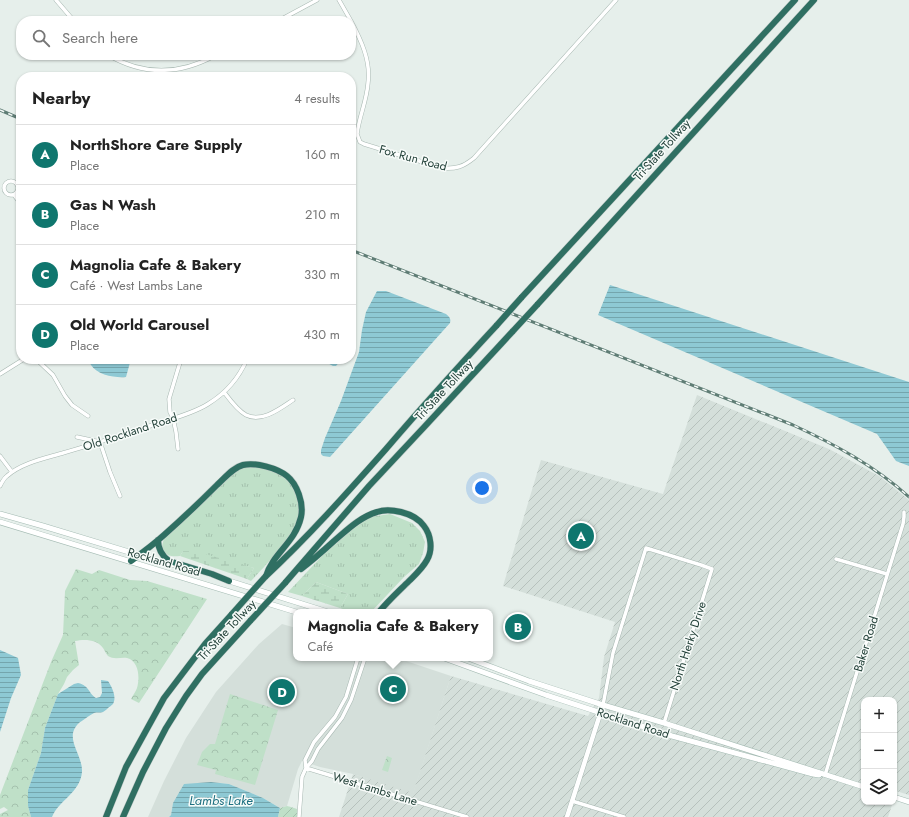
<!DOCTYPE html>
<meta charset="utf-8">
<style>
:root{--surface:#fff;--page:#f2f2f2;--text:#222;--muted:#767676;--line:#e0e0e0;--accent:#0f766e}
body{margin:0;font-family:Jost,sans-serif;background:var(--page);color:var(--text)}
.controls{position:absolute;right:12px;bottom:12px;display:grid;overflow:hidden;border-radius:8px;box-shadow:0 1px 3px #0004}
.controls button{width:36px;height:36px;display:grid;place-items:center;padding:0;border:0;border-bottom:1px solid var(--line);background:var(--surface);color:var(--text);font:20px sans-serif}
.you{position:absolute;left:482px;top:488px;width:14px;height:14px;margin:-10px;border:3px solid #fff;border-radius:50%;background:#1a73e8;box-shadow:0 0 0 6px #1a73e833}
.badge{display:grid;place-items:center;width:26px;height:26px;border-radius:50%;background:var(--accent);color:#fff;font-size:13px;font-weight:700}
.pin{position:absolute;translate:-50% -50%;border:2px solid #fff;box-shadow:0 1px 4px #0006}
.popup{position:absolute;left:293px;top:609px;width:200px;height:52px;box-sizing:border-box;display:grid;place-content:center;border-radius:8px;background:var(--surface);filter:drop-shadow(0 1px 3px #0005);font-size:13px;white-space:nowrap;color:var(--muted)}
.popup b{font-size:15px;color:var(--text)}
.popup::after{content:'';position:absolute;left:50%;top:100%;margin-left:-8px;border:8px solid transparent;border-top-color:var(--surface)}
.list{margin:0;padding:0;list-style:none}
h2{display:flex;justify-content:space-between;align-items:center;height:52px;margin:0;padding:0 16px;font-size:17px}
h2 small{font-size:13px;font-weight:400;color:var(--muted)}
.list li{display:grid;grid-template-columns:26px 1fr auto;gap:12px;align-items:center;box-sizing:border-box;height:60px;padding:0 16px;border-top:1px solid var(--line)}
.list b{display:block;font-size:15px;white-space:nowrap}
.list p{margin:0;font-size:13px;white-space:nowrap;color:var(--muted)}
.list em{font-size:13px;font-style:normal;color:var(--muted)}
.icon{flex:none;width:22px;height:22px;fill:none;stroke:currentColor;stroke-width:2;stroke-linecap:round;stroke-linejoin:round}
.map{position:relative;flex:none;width:909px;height:817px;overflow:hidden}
.search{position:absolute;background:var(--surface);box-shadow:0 1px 3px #0004;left:16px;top:16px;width:340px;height:44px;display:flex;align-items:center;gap:10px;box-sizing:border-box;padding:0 14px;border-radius:16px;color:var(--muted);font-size:15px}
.panel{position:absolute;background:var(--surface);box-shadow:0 1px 3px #0004;left:16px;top:72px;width:340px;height:292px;border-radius:16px}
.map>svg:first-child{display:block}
</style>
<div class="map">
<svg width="909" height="817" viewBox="0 0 909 817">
<defs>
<pattern id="industrial-furrows" width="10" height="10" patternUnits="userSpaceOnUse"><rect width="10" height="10" fill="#d4dfda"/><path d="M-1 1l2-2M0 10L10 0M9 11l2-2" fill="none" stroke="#b6c1bc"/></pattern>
<pattern id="grass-tufts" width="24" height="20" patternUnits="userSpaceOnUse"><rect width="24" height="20" fill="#bfe0c8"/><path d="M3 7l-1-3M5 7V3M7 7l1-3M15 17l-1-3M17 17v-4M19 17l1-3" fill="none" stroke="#a4c1ad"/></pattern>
<pattern id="wetland-marsh" width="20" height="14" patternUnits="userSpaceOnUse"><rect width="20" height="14" fill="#bfe0c8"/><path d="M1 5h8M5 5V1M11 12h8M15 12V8" fill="none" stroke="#a4c1ad"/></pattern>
<pattern id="park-crowns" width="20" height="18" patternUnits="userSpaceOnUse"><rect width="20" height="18" fill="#bfe0c8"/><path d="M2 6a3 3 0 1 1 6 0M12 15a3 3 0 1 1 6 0" fill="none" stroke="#a4c1ad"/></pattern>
<pattern id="garden-furrows" width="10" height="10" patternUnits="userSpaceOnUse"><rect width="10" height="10" fill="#bfe0c8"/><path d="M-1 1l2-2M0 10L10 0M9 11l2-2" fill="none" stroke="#a4c1ad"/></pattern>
<pattern id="water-rules" width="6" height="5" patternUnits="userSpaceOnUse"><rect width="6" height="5" fill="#8ec9d4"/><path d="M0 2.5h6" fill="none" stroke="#74a5ad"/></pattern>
</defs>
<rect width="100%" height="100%" fill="#e6efeb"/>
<path fill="#d4dfda" d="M282,624L296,628V658H397L451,676L413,794L353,774L320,767L302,761L298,769L287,806L280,808L263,798L229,784L211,782L202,784L173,803L171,815L169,817H148L164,781L186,738L216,692L259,644Z"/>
<path fill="url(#industrial-furrows)" d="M697,395L829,449L879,476L909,500V795L896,791L894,798V700H864V802H893L888,817H339L353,774L413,793L451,676L588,716L599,698L604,657L615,622L503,586L541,460L663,494Z"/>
<path fill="url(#grass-tufts)" d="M243,467L271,468L291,480C293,487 299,501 300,507C301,530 266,565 251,581L247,579L254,568L183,551L180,556C172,557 168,556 163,551L162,546L165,534L231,473Z
M390,514L412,523L420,531L425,542L423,553L419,564L404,577L371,612H351L340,608L348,594L316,582L302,596L288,592L324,554L353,529L370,517Z"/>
<path fill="url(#wetland-marsh)" d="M183,551H195L254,568L247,579L180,556Z
M316,582L348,594L340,608L302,596Z"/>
<path fill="url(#park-crowns)" d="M76,569L92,574L99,570L130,580L147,581L207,599L139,703L131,699C133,695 136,691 137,688C140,678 139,661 127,658C121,657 114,660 108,656C106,654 105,651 103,648C97,639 84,639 75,641L79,665L73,670L67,677L64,684L58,694L45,728L41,753L28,790V806L31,817H0V814L8,810L4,807L0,809V795L51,662L63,635L65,591Z
M230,694L278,710L255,785L215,774L216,770L197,765L202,752L210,744H215Z
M387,756L392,758L388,772L382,770Z"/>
<path fill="url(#garden-furrows)" d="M287,806L291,807L297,809V817H278L280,808Z"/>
<path fill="url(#water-rules)" d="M610,285L909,382V466L896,461L877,434L598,315Z
M377,291H386L446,314C450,317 451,319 450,323L330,457L323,456L321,454V450L325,438L341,401L359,352L362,330L366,312Z
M89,359H131L126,377C115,378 97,375 91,365C90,364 89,360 89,359Z
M320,359H342L336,366H333Z
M0,650L18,658L21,675L11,698L0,732Z
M101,680L108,681C112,687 117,697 113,704C111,706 109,707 108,708C107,709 105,711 103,712C100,713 97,712 94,713C92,714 80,722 79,723C63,738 83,754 82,772C80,793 59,800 52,817H31L28,806V790L41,753L45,728L58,694L74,684L78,683C90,686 88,693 96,698L100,697L102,693Z
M211,782L229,784L263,798L280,808L278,817H169L171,815L173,803L184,784Z"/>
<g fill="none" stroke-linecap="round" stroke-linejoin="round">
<defs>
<path id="minor" d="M56,0L74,21
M339,0L351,21
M278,21L317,0
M351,21C361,40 371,61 368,83C367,100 359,117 357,134L360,142L364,144L442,168C456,169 463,167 474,158L616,0
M108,55C144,76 180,75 216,55
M4 188a7 7 0 1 1 14 0a7 7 0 1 1-14 0Z
M14,195L21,204
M36,359L53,375L65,396L72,405L88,416
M0,374L24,359
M224,392C230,400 237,410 246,415C262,423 281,408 293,400
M77,437L100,442L110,472L120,496
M178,449L176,432L173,418L170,412L169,399L181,359
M0,456L12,472
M0,486C2,482 4,478 7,476C21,463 46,458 63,453C95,444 125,434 156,424C172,419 194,413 208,404C226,393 239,378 247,359
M836,559L887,574
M358,658L346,697L335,717L314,742L305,760L306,768L312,761L318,749L342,718L351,700L365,658
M603,705L613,653L646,548L701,565L712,569L664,723
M825,775L903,524L904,517V512
M572,801L624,817
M299,817L302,777L306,768L467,817"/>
<path id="tertiary" d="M567,817L603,705"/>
<path id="secondary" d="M0,514L43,526L172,565
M0,522L296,612
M226,580L328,612
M444,658L546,695L672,736L813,774L819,775
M468,658L529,681L603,705L664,723L864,787
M894,797L909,802"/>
<path id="motorway" d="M521,298L795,0
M537,305L814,0
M158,540C158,549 161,555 169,561L212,574L229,581
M131,561C142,553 153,545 164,535C182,519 200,502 217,485C225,478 232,468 243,465C255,462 277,468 287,476C297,484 304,503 301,517C295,543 273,553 266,576
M301,569C313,560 323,551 334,541C347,530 360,517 377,512C385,509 393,510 401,512C409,514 419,519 424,526C431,535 433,550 427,560C422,569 415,575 409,581C399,591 388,601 379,612
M265,577C308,537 347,493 386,449C422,407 459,366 497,325
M285,583L369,486L427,424L513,331
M106,817L126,767L164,698L205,644L232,614
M123,817L143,772L166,728L186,696L202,674L251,620"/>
</defs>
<use href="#minor" stroke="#a8b8b2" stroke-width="4.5"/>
<use href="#tertiary" stroke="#a8b8b2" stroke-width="5.5"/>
<use href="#secondary" stroke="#a4bbb3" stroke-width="6"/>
<use href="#motorway" stroke="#c2cac8" stroke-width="7"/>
<use href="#minor" stroke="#fff" stroke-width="3.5"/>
<use href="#tertiary" stroke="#fff" stroke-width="4.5"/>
<use href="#secondary" stroke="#fff" stroke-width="5"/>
<use href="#motorway" stroke="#2f6f62" stroke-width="6"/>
<defs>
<path id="rail" d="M0,110L21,119
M351,250L793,425C834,444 875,466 909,497"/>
</defs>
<use href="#rail" stroke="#5f7d75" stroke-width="3"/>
<use href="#rail" stroke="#f7fbf9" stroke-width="1.5" stroke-dasharray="4.5" stroke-linecap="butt"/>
<defs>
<path id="motorway-bridge" d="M497,325L521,298
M513,331L537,305
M232,614L265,577
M251,620L285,583"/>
</defs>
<use href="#motorway-bridge" stroke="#c2cac8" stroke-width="7" stroke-linecap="butt"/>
<use href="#motorway-bridge" stroke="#2f6f62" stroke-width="6"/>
</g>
<g text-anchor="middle" stroke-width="3" stroke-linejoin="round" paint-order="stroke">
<g font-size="12" fill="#24423a" stroke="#f7fbf9">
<text transform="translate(662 150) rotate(-48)" y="4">Tri-State Tollway</text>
<text transform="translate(413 158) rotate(15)" y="4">Fox Run Road</text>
<text transform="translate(444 390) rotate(-47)" y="4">Tri-State Tollway</text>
<text transform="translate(130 432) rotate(-18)" y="4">Old Rockland Road</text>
<text transform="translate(164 562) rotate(16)" y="4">Rockland Road</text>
<text transform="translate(227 630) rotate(-47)" y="4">Tri-State Tollway</text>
<text transform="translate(866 644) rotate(-73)" y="4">Baker Road</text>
<text transform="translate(688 646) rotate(-72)" y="4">North Herky Drive</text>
<text transform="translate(633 723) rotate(18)" y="4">Rockland Road</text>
<text transform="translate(375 789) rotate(17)" y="4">West Lambs Lane</text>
</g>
<g font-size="13" font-style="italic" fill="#1c6f80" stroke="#f7fbf9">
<text x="221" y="805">Lambs Lake</text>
</g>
</g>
</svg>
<div class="controls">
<button>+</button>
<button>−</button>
<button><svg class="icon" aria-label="layers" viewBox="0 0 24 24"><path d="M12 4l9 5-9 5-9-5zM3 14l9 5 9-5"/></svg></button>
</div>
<div class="you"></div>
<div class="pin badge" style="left:581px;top:536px">A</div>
<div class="pin badge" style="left:518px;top:627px">B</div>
<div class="pin badge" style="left:393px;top:689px">C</div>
<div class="popup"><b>Magnolia Cafe &amp; Bakery</b>Café</div>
<div class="pin badge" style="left:282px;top:692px">D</div>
<div class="search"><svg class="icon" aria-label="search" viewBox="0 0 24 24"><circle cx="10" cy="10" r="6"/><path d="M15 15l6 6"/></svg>Search here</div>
<section class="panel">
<h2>Nearby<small>4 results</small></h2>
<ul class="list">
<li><span class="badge">A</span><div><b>NorthShore Care Supply</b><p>Place</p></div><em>160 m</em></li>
<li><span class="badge">B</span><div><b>Gas N Wash</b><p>Place</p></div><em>210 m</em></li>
<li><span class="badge">C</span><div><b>Magnolia Cafe &amp; Bakery</b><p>Café · West Lambs Lane</p></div><em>330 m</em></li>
<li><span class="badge">D</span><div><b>Old World Carousel</b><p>Place</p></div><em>430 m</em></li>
</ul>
</section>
</div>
